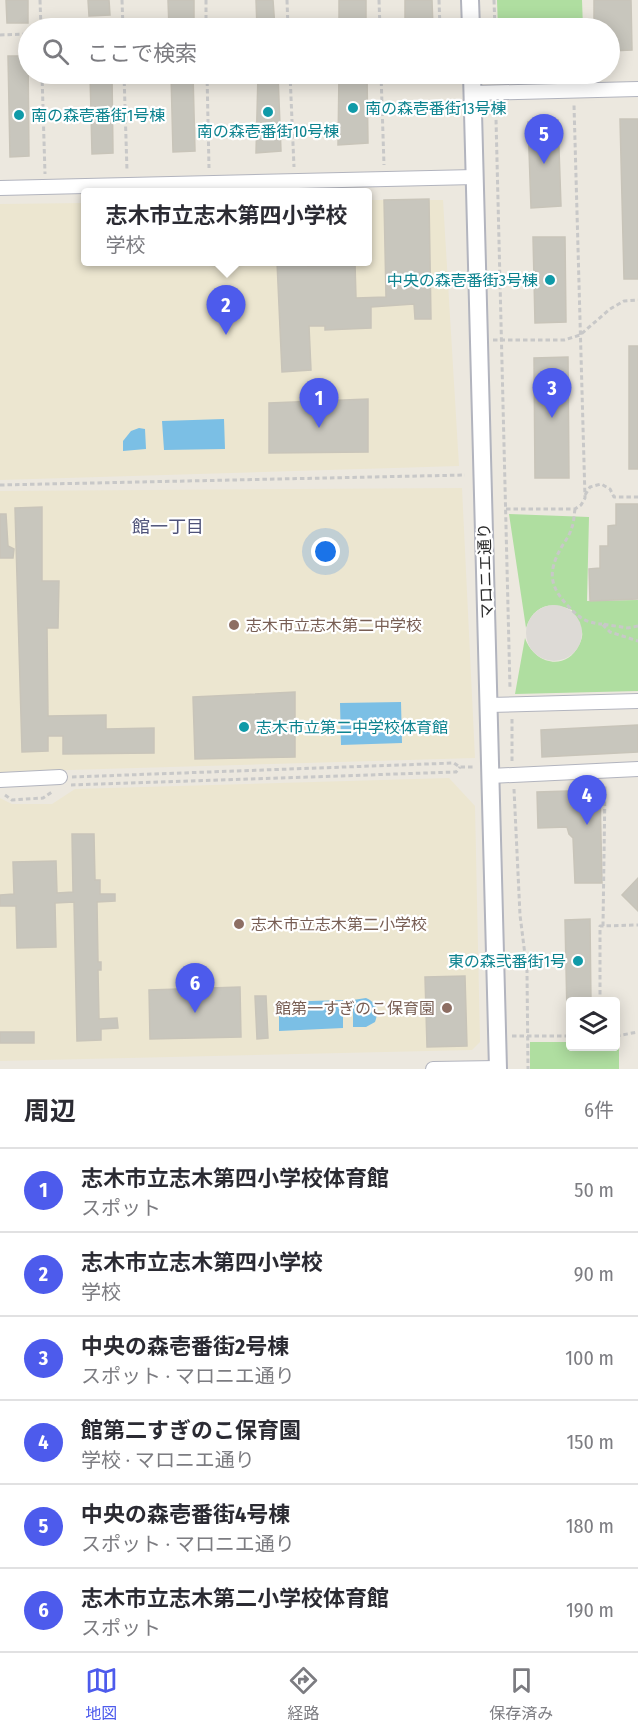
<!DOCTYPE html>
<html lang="ja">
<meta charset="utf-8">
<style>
:root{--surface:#fff;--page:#f7f7f7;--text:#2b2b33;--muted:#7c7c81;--line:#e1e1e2;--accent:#4d5bec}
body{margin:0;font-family:"Fira Sans Condensed","Noto Sans JP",sans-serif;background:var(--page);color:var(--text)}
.controls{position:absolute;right:18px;bottom:18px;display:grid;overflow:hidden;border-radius:6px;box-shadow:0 3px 15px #0003}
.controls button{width:54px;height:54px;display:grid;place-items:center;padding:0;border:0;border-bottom:2px solid var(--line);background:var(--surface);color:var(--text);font:30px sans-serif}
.you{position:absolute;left:326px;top:552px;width:21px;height:21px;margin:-15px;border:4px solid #fff;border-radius:50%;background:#1a73e8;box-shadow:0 0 0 9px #1a73e833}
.badge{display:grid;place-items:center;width:39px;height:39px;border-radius:50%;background:var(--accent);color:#fff;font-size:20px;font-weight:700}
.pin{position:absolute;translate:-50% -50px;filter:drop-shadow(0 2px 3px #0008)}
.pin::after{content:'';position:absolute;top:32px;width:21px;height:18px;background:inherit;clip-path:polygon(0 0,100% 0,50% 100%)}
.popup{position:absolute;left:81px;top:188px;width:291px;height:78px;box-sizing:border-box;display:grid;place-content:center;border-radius:6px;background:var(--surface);filter:drop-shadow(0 2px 4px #0005);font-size:20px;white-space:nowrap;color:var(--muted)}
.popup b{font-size:22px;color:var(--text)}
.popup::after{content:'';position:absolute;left:50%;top:100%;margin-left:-12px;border:12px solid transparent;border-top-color:var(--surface)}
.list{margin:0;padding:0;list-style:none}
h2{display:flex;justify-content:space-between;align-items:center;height:78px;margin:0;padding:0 24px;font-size:26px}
h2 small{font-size:20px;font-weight:400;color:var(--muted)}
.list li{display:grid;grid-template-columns:39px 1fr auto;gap:18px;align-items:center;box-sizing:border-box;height:84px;padding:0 24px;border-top:2px solid var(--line)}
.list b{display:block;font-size:22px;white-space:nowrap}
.list p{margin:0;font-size:20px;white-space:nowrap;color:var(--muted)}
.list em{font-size:20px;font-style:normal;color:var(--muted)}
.icon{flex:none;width:33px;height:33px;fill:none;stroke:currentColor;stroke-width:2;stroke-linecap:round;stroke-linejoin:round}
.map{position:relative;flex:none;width:638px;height:1069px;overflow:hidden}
.search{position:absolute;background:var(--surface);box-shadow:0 3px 15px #0003;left:18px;right:18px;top:18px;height:66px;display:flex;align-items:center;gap:15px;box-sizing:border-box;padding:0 21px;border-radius:33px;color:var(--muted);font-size:22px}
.sheet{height:582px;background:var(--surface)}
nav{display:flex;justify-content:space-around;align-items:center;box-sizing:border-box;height:84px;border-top:2px solid var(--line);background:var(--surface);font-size:16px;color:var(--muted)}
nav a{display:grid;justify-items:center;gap:3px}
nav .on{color:var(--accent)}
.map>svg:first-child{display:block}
</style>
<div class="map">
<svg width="638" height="1069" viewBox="0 0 638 1069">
<rect width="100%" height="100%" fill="#ece8df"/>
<path fill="#ece6d0" d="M367,200H443L459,466L0,480V204L85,203V262H367Z
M462,488L475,758L0,772V491Z
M449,778L475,806L480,1042L472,1050L0,1061V798L12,804H52L75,789Z"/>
<path fill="#afdea0" d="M497,0H582L583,28H498Z
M499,74H583V75L499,78Z
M509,514L589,517L587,601L638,600V691L515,694L525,638C534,664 566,672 579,645C581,641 583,636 582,632C580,624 575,617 572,610C550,601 534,605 526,628Z
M619,1040V1069H530V1042H570V1046H616V1041Z"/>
<path fill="#dddad6" d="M526 633a28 28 0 1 1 56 0a28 28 0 1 1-56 0Z"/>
<path fill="#7bbfe5" d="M224,419L225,449L164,450L162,421Z
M139,428L145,429L146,449L123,451V441L131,431Z
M401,702L402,743L341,745L340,703Z
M366,998C377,1003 379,1011 375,1022L366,1027H353V1000Z
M343,1000V1028L279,1031V1002Z"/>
<path fill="#c8c6bd" stroke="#c8c4b9" stroke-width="1.5" d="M6,0H28V23H7Z
M88,0H109L110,15L89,16Z
M168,0H194V28H169Z
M256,0H273L275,28H257Z
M339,0H366V28H339Z
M405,0H432L433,28H405Z
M594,0H631L632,50L610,51V28H594Z
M8,56H28L29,156L10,157Z
M90,74H112L113,153L92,154Z
M171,74H193L195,151L173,152Z
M258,74H278L281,151L256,153Z
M339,74H367L368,143L338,145Z
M620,119H638V279H624Z
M558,120L561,206L531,208L528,122Z
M429,199L431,319H415L414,304L371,307V328L325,330V326H309L311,370L282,372L277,262H308V266L324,265L325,263H355L356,298L386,297L384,200Z
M533,237H565L566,322L535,323Z
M629,346H638V469H629Z
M568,357L569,478H535L534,358Z
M368,399V452L269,453V403Z
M616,504H638V599L590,601L589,569L600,568V546H608V526L616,525Z
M42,507V581H59L58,628H47L48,716L106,715V729L154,728V753L63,754V736H48V751L22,752L15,508Z
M0,514H6L8,546L14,549L13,558H0Z
M295,692V757L195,759L193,697Z
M638,725V752L542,757L541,730Z
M600,790L602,883H575L573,838L569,834L567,827L538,828L537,792Z
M72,834H94L95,880H100V894H115V901L97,902L98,962H101V970H98L99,1019L117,1018L118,1028L101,1029V1040L77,1041L74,902L55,903L56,947L17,948L16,906H0V895L14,894L13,862L56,861L57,893L73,892Z
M638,878V911L622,895Z
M590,919L591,1002H570V1014H567L565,920Z
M465,976L467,1046L427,1047L425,977Z
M240,987L241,1037L150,1039L149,990Z
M255,996H266L268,1038L257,1039Z
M0,1032H34V1043H0Z"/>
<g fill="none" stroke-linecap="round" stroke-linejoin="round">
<defs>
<path id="minor" d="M473,93L638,89
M0,188L475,177
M489,705L638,701
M490,776L638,769
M0,780L60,777
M433,1069L498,1068"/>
<path id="tertiary" d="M470,0L471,28
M472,74L498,1069"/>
</defs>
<use href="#minor" stroke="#b2b4be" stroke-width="16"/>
<use href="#tertiary" stroke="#b2b4be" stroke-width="20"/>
<path stroke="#c8c8c8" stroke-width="3" stroke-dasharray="4.5 3" stroke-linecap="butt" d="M40,0L41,28
M122,0L123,28
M206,0V28
M287,0L288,28
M379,0L380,28
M439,0L440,28
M494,0L495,28
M0,35L28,34
M42,74L45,174
M124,74L127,171
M207,74L209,168
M290,74L294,167
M381,74L384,165
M494,105L496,119L510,689
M493,340H564L580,335L610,309L624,301L638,300
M0,485L465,475
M585,495L590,487L601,484L610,489L614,497H638
M506,509H575L581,505L585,498L574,105
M575,509C574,515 574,522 572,527C570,535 565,541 561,548C547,573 550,587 569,607C579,618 587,623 602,624
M638,626L628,628L602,624L610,632L638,641
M512,761V719
M72,777L454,763L460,767H475
M71,785L456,772L460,767
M514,789L520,915L527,971L528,1069
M5,795L12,800L43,798L52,792
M603,926L605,786
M600,1002V926L638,925
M512,1036H570
M616,1036L638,1032"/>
<use href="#minor" stroke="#fff" stroke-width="14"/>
<use href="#tertiary" stroke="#fff" stroke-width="16"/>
</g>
<g fill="#0f9aa8" stroke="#fff" stroke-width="2">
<circle cx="353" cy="108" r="6"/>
<circle cx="268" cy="112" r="6"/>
<circle cx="19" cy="115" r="6"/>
<circle cx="550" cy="280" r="6"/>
<circle cx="244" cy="727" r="6"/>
<circle cx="578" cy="961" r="6"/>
</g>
<g fill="#8d6e63" stroke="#fff" stroke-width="2">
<circle cx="234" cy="625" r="6"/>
<circle cx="239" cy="924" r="6"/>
<circle cx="447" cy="1008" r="6"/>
</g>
<g text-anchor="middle" stroke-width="4.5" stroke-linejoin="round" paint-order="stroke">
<g font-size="16" fill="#0d838f" stroke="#fff" text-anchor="start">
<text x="365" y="114">南の森壱番街13号棟</text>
<text x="31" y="121">南の森壱番街1号棟</text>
<text x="268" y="137" text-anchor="middle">南の森壱番街10号棟</text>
<text x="538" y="286" text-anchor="end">中央の森壱番街3号棟</text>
<text x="256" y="733">志木市立第二中学校体育館</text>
<text x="566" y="967" text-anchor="end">東の森弐番街1号</text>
</g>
<g font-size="16" fill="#2c2c2c" stroke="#fff">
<text transform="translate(485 571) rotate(-92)" y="6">マロニエ通り</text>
</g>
<g font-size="16" fill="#785e54" stroke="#fff" text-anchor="start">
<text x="246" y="631">志木市立志木第二中学校</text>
<text x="251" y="930">志木市立志木第二小学校</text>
<text x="435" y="1014" text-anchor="end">館第一すぎのこ保育園</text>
</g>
<g font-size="18" fill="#4f5379" stroke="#fff">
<text x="168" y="533">館一丁目</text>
</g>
</g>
</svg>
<div class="controls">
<button><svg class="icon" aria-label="layers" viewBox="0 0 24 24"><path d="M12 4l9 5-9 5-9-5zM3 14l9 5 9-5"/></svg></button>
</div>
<div class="you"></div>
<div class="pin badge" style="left:319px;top:428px">1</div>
<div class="pin badge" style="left:226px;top:335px">2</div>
<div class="popup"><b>志木市立志木第四小学校</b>学校</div>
<div class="pin badge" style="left:552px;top:418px">3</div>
<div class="pin badge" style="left:587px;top:825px">4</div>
<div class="pin badge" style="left:544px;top:164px">5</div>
<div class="pin badge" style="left:195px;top:1013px">6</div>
<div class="search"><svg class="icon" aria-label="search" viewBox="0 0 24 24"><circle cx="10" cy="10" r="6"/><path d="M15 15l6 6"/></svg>ここで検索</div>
</div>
<section class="sheet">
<h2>周辺<small>6件</small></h2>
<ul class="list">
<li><span class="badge">1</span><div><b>志木市立志木第四小学校体育館</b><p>スポット</p></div><em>50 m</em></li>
<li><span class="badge">2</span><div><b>志木市立志木第四小学校</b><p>学校</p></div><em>90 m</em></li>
<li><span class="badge">3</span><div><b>中央の森壱番街2号棟</b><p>スポット · マロニエ通り</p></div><em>100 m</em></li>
<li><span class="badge">4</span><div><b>館第二すぎのこ保育園</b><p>学校 · マロニエ通り</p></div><em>150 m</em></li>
<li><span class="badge">5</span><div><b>中央の森壱番街4号棟</b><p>スポット · マロニエ通り</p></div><em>180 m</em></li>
<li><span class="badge">6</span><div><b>志木市立志木第二小学校体育館</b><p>スポット</p></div><em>190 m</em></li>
</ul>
</section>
<nav>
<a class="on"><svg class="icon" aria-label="map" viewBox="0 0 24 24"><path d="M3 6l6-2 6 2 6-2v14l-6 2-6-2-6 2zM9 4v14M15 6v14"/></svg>地図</a>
<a><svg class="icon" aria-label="directions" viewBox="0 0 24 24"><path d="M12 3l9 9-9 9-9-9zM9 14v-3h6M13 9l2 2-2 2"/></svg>経路</a>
<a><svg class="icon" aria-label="saved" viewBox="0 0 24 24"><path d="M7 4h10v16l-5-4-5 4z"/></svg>保存済み</a>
</nav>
